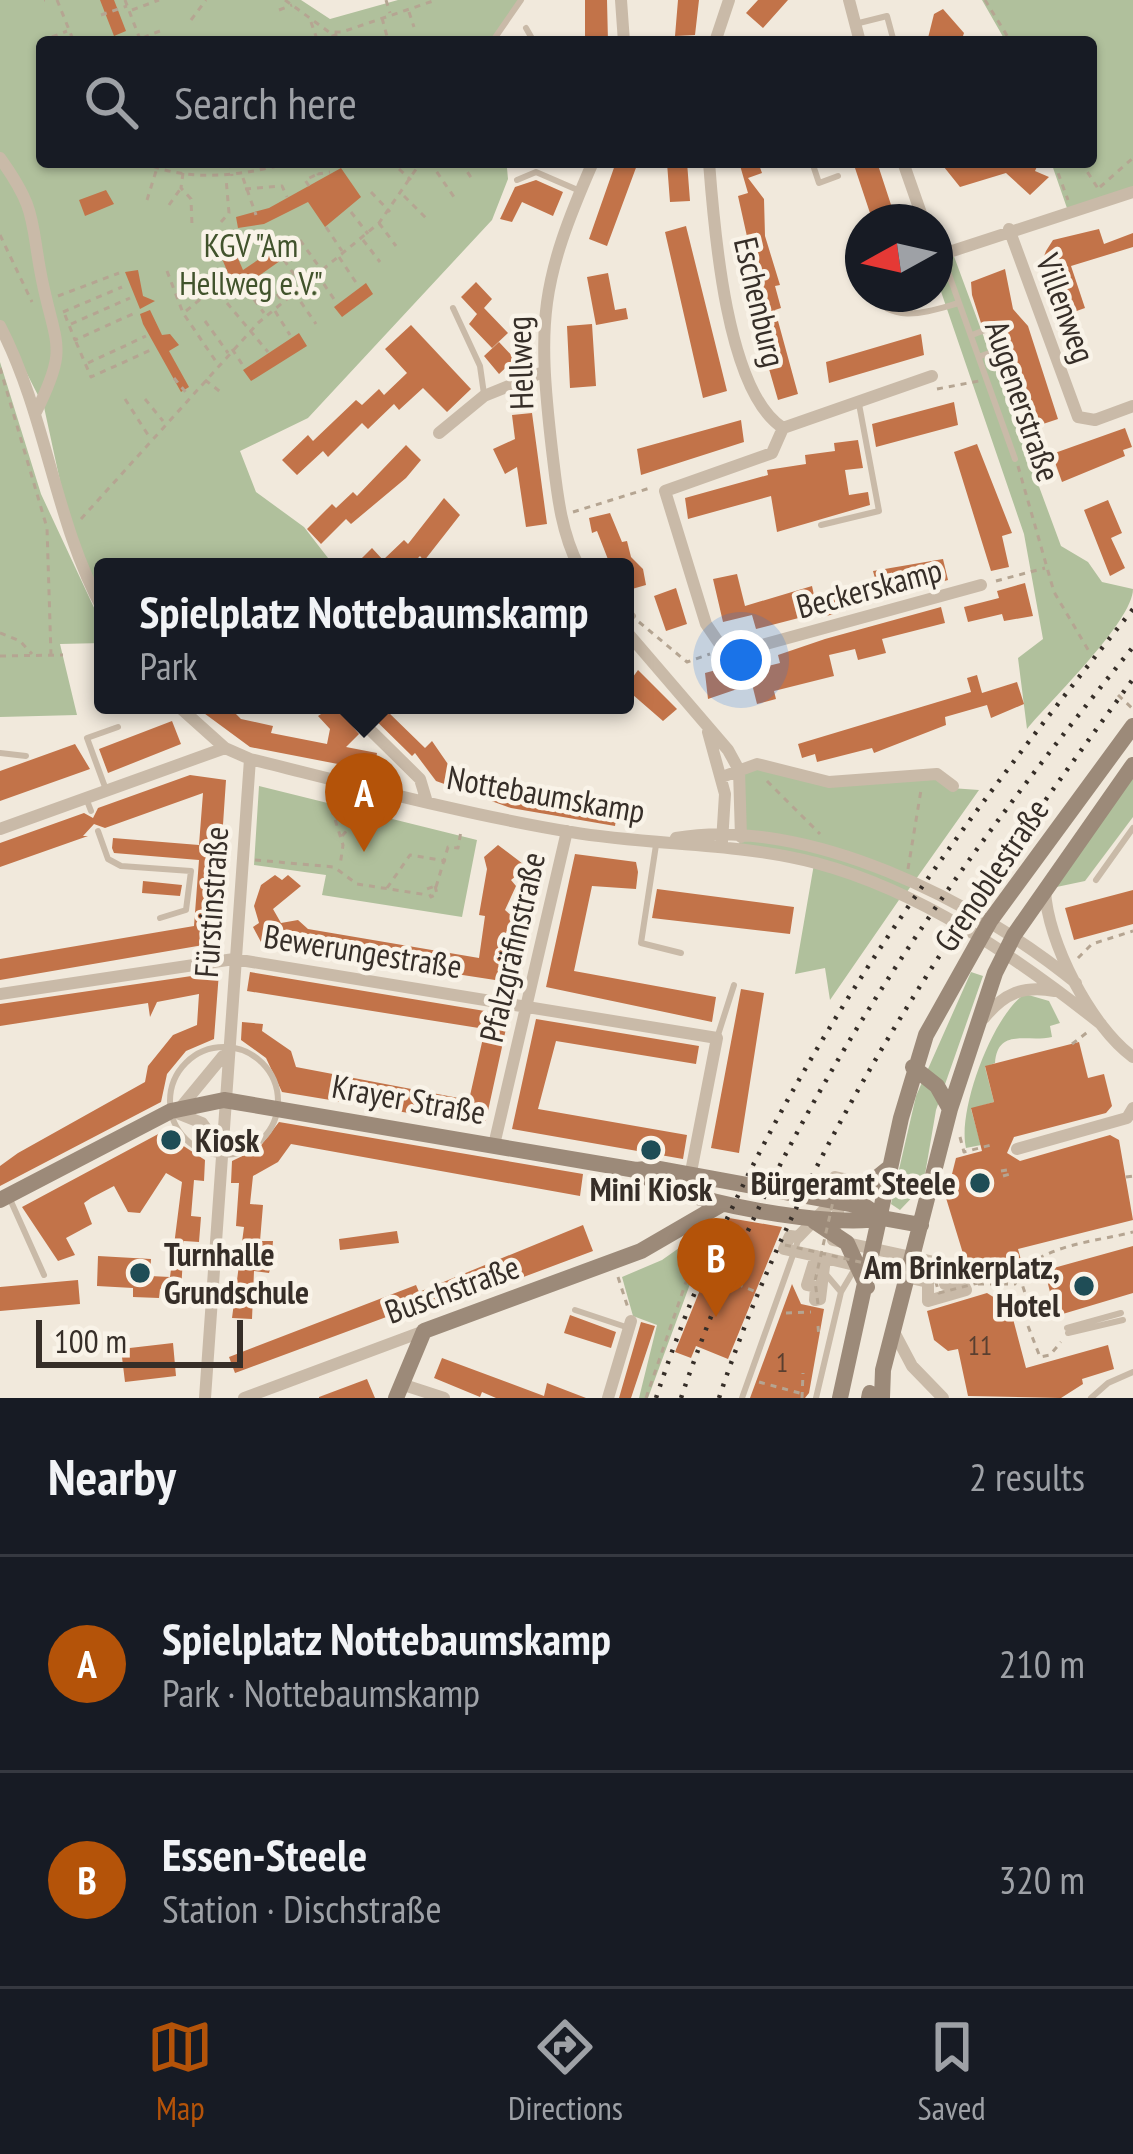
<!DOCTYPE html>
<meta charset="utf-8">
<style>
:root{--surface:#171b24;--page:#242831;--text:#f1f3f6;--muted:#9ea1a6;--line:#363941;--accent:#b45309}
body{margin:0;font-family:"PT Sans Narrow",sans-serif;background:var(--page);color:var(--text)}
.compass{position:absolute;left:845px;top:204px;width:108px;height:108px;border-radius:50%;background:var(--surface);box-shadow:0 3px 9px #0004;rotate:262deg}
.scale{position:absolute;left:36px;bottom:30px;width:207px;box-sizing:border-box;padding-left:12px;border:6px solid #362e28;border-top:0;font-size:33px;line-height:42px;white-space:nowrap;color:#362e28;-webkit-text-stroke:9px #f9f3e8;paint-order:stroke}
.you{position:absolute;left:741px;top:660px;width:42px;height:42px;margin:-30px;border:9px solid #fff;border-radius:50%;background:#1a73e8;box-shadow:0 0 0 18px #1a73e833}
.badge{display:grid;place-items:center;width:78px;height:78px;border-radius:50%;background:var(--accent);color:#fff;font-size:39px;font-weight:700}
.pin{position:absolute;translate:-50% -99px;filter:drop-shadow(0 3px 6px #0008)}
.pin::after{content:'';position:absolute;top:63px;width:42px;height:36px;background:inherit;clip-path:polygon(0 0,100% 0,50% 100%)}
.popup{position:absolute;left:94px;top:558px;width:540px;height:156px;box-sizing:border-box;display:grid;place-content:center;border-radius:12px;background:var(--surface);filter:drop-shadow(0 3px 9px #0005);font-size:39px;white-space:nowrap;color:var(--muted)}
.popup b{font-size:45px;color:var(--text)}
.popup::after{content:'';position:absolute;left:50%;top:100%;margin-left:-24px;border:24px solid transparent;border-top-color:var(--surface)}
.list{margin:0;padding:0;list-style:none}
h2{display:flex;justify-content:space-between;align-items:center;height:156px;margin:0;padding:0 48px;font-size:51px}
h2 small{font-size:39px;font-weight:400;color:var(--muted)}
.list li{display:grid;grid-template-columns:78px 1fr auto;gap:36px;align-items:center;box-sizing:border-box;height:216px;padding:0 48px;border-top:3px solid var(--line)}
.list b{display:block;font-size:45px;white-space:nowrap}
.list p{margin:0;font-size:39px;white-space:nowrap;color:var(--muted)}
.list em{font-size:39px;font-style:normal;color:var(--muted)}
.icon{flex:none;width:66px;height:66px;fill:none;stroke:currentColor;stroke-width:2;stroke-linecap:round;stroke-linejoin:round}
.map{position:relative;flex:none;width:1133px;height:1398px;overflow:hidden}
.search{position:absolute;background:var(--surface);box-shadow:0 3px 9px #0004;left:36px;right:36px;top:36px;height:132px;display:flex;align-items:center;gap:30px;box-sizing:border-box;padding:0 42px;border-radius:12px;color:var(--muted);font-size:45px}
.sheet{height:588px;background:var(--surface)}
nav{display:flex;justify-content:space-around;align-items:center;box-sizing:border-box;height:168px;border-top:3px solid var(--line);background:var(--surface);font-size:33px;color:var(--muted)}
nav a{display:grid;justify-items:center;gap:6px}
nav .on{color:var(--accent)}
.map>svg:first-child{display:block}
</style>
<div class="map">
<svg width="1133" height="1398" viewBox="0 0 1133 1398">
<rect width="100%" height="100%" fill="#f1e9dc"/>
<path fill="#b0c09c" d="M0,0H301L330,19L398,0H521L492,42H42V162H515L507,168L508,179L492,220L308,418L240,451L256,492L304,527L335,567H103V602L68,518L44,407L0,321Z
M982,0H1133V191L1068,211L1051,162H1091V42H1006Z
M952,251L1061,546L1088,562L1102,582L1133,589C1133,621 1050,701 1027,729L1018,658L1043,639L1024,534L935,274L936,256Z
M0,362L41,494L103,627V643L60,644L77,715L0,717Z
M750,766L830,784L936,776L951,788L979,790L904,896L851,871L737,849L743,833L740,771Z
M1133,767V817L1085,881L1047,889Z
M259,786L477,840L462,917L322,895L326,875L254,865Z
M814,864L901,897L830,1000L825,968L795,974Z
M971,972L983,976L936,1110L923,1186L900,1210L891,1204L916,1096Z
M1025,994L1049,1001L1060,1023L1050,1026L1052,1037C1027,1043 998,1027 995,1063L985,1067L994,1102L971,1109L981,1145L966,1148C957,1111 993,1014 1025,994Z
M696,1236L707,1238L648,1398H639L657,1325L633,1316L622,1277L662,1260Z"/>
<path fill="#c27349" d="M100,0H114L126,31L114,36Z
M585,0H607L608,42H585Z
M678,0H699L695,35L675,36Z
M758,0H788L763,28L746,13Z
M943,9L964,33L961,42H927L934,14Z
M616,162L637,165L607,246L589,239Z
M687,162L690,201L670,202L667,163Z
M739,162H758L762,173L748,178L764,199L765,236L780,285L775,286L781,308L775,310L798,394L778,400L758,331L765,329L743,242L748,241L738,196L748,193Z
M853,162H877L895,217L873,222Z
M940,162H1039L1035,171L1049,177L1030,195L1006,173L960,187Z
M341,168L361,197L325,227L308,202L264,224L238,228L236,217L269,208Z
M536,180L563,192L553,216L522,202L512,222L500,219L515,187Z
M106,190L114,204L85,216L79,200Z
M686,226L727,391L703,398L665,232Z
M1099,229L1104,244L1133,233V247L1071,266L1085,308L1057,318L1040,267L1046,251L1053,240Z
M286,241L294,251L236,292L220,254L234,249L243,270Z
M1005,269L1013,309L1028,326L1058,419L1040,425L1021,374L1015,376L1010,362L998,367L999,348L986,337L997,326L992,321L981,323L972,295L971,282Z
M138,270L143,296L155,301L140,309L125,272Z
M608,273L615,310L626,308L628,319L596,325L587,277Z
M476,282L492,299L484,308L508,333L492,348L469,324L477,314L461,297Z
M366,283L373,294L342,317L334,307Z
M150,310L162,335L170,334L179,345L169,351L189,387L181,392L143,324L140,314Z
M592,324L596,386L570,388L567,326Z
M411,325L471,389L447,412L423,388L399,410L394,404L368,429L362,423L328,457L323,451L297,475L282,460L308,435L313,441L356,400L362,405L379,389L384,395L407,373L385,349Z
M299,333L307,346L251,381L243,370Z
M921,334L924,355L829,383L826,362Z
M499,342L515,359L499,374L484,356Z
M954,402L958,425L876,447L872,424Z
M532,413L547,524L526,527L517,467L505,474L493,449L515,439L512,415Z
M741,420L744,442L641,475L637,449Z
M1125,428L1132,447L1123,450L1125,456L1062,482L1052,454Z
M858,440L863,468L845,470L849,495L868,492L870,505L777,532L771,496L688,519L685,498L768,475L767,470L806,464L805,455L835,451L834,443Z
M977,444L1012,533L1002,536L1009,567L991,571L954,452Z
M406,445L421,460L406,478L351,524L346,519L321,544L307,529L332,504L336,508L353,492L357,496Z
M444,498L460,515L424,561L420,556L409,567H353L372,548L383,560L404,540L408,544Z
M1108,500L1122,533L1111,538L1125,568L1110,576L1084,510Z
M610,513L622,542L627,541L631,557L643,569L646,585L625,591V567L609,562L597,531L592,533L589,518Z
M943,559L948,580L820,618L818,613L756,629L752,615L723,622L713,579L737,574L745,606L812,586L815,600L876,582L873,571Z
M1025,583L1033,616L1004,621L1002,614L968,622L964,607L999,598L997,591Z
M676,588L687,624L666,631L654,596Z
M941,607L945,623L882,639L886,653L858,660L855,649L829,655L834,676L774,691L776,699L757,704L752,684L708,699L705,673L731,666L733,675L780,663L778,655L825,639Z
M638,670L677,709L663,721L625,688Z
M977,675L982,693L1017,682L1024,704L991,718L987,705L945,717L946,725L874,753L872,748L817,762L815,754L802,758L798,744L971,692L967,678Z
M193,705L230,708L241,719L273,726L271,733L327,744L330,729L318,716L335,705L359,734L346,747L377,753L374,771L250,747Z
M360,705L386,710L425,748L432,741L452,770L563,794L562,799L618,806L615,826L511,808L436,781L415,753L412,756Z
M172,721L181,744L108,773L99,749Z
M75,744L90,769L0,801V771Z
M190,775L226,780L215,943L0,980V959L194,926L199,860L114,853L112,848L113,838L199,845L203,793L105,828L94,824L83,836H88L0,867V843L84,813L93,818L98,808Z
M498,845L527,867L511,880L516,886L505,910L513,917L507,950L515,958L508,982L294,949L261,942L253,927L259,923L254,906L261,885L275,875L282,880L288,875L301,886L273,909L281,923L298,920L308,929L479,958L485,916L479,915L487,869L484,857Z
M575,854L636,862L638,872L636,889L592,886L574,971L716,997L712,1022L546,987Z
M143,881L182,885L180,896L142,893Z
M657,889L794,907L790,934L652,918Z
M1133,890V924L1074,940L1065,908Z
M219,972L214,1039L186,1051L167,1074L161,1102L0,1186V1166L18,1153L145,1082L148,1066L173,1035L197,1025L199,994L157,1002L150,1017L148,1003L0,1026V1004Z
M250,972L509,1015L486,1120L481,1125L282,1092L266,1058L241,1040L242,1022L263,1024L262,1031L291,1051L296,1067L469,1100L485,1029L247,991Z
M741,989L764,993L739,1153L711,1148Z
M536,1019L699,1046L696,1064L556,1041L538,1109L687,1135L683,1159L512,1129Z
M1079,1042L1088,1078L1104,1074L1112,1106L1106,1113L1014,1137L1007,1153L1020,1161L1110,1135L1119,1140L1133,1220L1018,1249L1021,1260L969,1273L946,1198L956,1158L982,1151L971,1108L994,1102L985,1066Z
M279,1122L583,1174L580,1196L291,1144L278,1162L253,1176L250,1204L263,1205L260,1241H273L271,1266L269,1273L254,1271L252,1319L232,1318L244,1227L236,1226L239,1183H231L232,1161L259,1148Z
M162,1132L205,1160L204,1181L194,1180L191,1216L201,1217L199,1242L184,1241L181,1291L160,1289L159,1298L133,1297V1288L97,1286L98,1256L151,1259L150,1276L170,1277L182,1182L166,1173L140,1213L128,1212L114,1186L91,1198L84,1203L92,1224L66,1238L75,1255L58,1261L22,1207Z
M729,1218L782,1227L728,1359L696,1346L691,1358L675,1352Z
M583,1225L593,1251L438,1309L435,1299L235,1373L229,1357L416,1285L419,1292Z
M397,1231L399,1243L340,1250L339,1239Z
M1133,1246V1293L1056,1316L1047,1280L1050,1269Z
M78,1280L80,1304L0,1311V1287Z
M792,1284L801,1304L824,1309L809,1393L805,1398H750Z
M987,1293L995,1298L1000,1318L1012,1315L1026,1368L1108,1345L1114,1369L1082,1379L1083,1384L1061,1398L968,1396L958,1349L948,1351L934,1340L927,1311Z
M570,1315L616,1332L611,1348L564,1333Z
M641,1322L655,1326L631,1398H619Z
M173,1343L176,1376L125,1382L121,1349Z
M442,1358L544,1396L547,1383L586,1398H496L482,1392L480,1397L434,1378Z
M367,1379L375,1398H319V1397Z"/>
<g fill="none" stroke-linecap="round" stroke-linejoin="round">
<path stroke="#b5a592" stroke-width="3" stroke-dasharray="6 6" stroke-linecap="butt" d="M44,0H45
M57,0L74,42
M125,0L141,42
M285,0L329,32H342L436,0
M386,0L390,13
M985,0L1011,42
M132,10L159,0
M279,10L292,5
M409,12L414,27
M101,15L127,6
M382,18L388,40
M191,20L206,0
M311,22L318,42L340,33
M52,37L67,31
M251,39L252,42
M132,42L165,29
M142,162C192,184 243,175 294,162
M230,162L232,176
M313,162L318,174L330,172
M430,162L454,197
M461,162L472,179
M1054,162L1068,200
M1081,162L1099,190
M1057,165L1068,162
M399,169L411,180
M183,173L181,188L191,199L192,225
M243,178L256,215
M309,186L305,180L318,174
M1100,187L1133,158
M245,189L282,186L287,197
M371,192L390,212
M404,196L428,220
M147,200L157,168
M169,205L181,188
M351,212L368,234
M221,222L229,213L226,178
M379,223L396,246
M326,227L342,251
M0,235L32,302
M300,240L320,268
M363,240L380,262
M339,257L357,284
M284,260L300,283
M167,271L183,313L217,363
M317,274L336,302
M262,275L283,302
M247,290L264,313
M294,292L316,324
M58,296L119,273
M227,303L268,352
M186,311L231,274
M275,311L290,335
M63,312L122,287
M65,315L75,340L137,312
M205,321L228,353
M71,324L130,298
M76,342L91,377L153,349
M232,349L244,367
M88,363L146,336
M0,368L47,528L51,655
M174,378L188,395
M205,380L222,393
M937,389L979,381
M125,399L150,438
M145,399L163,421
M1018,466L1054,592L1090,653
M573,512L650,488
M81,519L258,323L379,223L421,162
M996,581L1045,568
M639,622L687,662L710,654
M0,633L20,641L32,654
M0,656L63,655
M1118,695L1133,709
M767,781L820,834
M328,797L343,845L340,866
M342,836L355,821L348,802
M255,860L334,867L357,884L428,895
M908,869L921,790
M435,886L437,894L431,897L427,889Z
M436,887L448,847L458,848L461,831
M387,888L410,855L446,861
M1078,958L1092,944L1133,931
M1072,1044L1089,1031
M960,1137L964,1152L991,1145
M1001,1171L1007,1170
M1003,1176L1014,1173
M1126,1177L1133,1176
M731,1230L741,1232
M718,1269L714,1267L725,1240
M707,1270L722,1276
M1019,1275L1029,1305
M618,1277L628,1308
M982,1282L1017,1273
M737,1284L754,1291
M978,1284H1015C1031,1245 1096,1242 1133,1232
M786,1313L811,1312
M818,1326L819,1337
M1028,1326L1040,1357L1050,1355L1061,1342
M759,1382L803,1394
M646,1398L704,1230
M802,1398L803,1373"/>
<path stroke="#c9baa8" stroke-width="6" d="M859,23L887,16L894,42
M526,28L534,42
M492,42L521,0
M812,162L819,183L838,176
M517,180L536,172L580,191
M943,258L1015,459
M862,269L863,271
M870,294C894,325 926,312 959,303
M453,308L480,366L484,394
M972,335L990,328
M981,356L992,352
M821,525L879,511L859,404
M625,607L633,616
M0,753L26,756
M105,787L87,738L118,727
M86,798L91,811
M98,831L108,859L121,866L191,871L186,910L160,918
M656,845L641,943L681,953
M1096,880L1133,828
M717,1038L734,985
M170 1101a54 54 0 1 1 108 0a54 54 0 1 1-108 0Z
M9,1197L44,1275
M824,1272L841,1292
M575,1310L629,1328
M1067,1328L1121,1313
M1068,1333L1123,1320
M742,1398L799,1238
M816,1398L841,1292L854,1270
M1091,1398L1108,1383L1133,1372"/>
<path stroke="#c9baa8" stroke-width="12" d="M621,0L624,42
M849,0L860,42
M715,42L729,0
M0,158C38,211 30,220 42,280C56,348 69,346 35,414
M709,162C714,227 726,392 783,428L932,376
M903,162L924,222
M1009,229L1078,417L1095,420L1133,406
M935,252L937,256L1133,192
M0,326C47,417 54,520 103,610
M783,428L772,453L665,491L706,624L723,649L744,650L981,585
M439,433L484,396L543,372
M579,567C560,530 557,491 552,450C537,320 540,283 593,162
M625,630L728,750L739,770L741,837
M177,705L225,748L250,759C356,785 463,814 571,832C652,846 736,842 816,863C921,891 1016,957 1101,1024
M345,705L420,779L426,799
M708,732L725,794L722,842
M722,777L757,764L829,782L937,774L953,786
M0,829L225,748
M676,838C806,815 978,902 1076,983
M1045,890C1047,941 1091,1027 1133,1057
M0,994L234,959L717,1038L690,1177
M984,1018C1004,993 1024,985 1055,991
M181,1107L223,1056
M172,1111L202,1123L220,1148
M494,1145L567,831
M1017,1149L1127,1118L1133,1108
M835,1177L844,1179L833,1240L939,1263L945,1284L961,1280L966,1290L928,1301V1282L825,1258L820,1299L815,1300L816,1287L807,1285L816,1256L784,1249L790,1236L798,1237L827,1207Z
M893,1330L912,1366L943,1398
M401,1384L444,1398
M205,1398L250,759
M244,1398L424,1331
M608,1398L631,1321"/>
<path stroke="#9c8a79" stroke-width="16" d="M913,1067L937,1086L950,1109
M636,1170C672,1202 836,1229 882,1218
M835,1199L858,1193L889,1168
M0,1200L171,1111L224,1100L636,1170L655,1168L866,1207L882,1218L921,1225
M814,1221L847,1243L867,1287
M396,1398L424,1331L641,1251L722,1204
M840,1398L901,1118L926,1035L990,921L1133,726
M869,1398L870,1393
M882,1398L883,1370L950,1109L995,973L1014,935L1133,765"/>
<path stroke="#362e28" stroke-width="4.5" stroke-dasharray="3 9" stroke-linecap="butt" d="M656,1398C756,1094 936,856 1133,609
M681,1398C777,1114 946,878 1133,647
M719,1398C807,1132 969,903 1133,679"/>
<path stroke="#b5a592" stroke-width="3" stroke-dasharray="6 6" stroke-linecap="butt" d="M785,1245L935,1279L939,1293L982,1282
M818,1304L815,1281L837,1184L832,1182"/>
</g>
<g fill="#1f4d56" stroke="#f9f3e8" stroke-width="4.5">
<circle cx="171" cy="1140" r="12"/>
<circle cx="651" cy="1150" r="12"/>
<circle cx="980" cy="1183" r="12"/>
<circle cx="140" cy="1273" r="12"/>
<circle cx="1084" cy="1286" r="12"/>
</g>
<g text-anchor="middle" stroke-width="9" stroke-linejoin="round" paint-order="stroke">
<g font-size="27" fill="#593f30">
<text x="980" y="1355">11</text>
<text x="782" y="1372">1</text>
</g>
<g font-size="33" fill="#41532c" stroke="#f9f3e8">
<text x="251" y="257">KGV "Am<tspan x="251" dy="38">Hellweg e.V."</tspan></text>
</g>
<g font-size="33" fill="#362e28" stroke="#f9f3e8">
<text transform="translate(760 302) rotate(77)" y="12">Eschenburg</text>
<text transform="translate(1066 308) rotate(70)" y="12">Villenweg</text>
<text transform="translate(520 363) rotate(-92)" y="12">Hellweg</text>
<text transform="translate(1023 401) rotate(71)" y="12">Augenerstraße</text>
<text transform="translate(869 588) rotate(-15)" y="12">Beckerskamp</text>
<text transform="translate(546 794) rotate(10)" y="12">Nottebaumskamp</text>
<text transform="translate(991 875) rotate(-56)" y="12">Grenoblestraße</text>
<text transform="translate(211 902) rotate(-86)" y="12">Fürstinstraße</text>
<text transform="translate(512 947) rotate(-77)" y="12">Pfalzgräfinstraße</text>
<text transform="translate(363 951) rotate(9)" y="12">Bewerungestraße</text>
<text transform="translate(409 1099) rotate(10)" y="12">Krayer Straße</text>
<text transform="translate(452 1289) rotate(-20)" y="12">Buschstraße</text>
</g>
<g font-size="33" font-weight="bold" fill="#362e28" stroke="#f9f3e8" text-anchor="start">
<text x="195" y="1152">Kiosk</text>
<text x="956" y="1195" text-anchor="end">Bürgeramt Steele</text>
<text x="651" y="1201" text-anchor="middle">Mini Kiosk</text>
<text x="164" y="1266">Turnhalle<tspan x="164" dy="38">Grundschule</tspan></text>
<text x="1060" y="1279" text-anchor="end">Am Brinkerplatz,<tspan x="1060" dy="38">Hotel</tspan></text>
</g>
</g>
</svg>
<svg class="compass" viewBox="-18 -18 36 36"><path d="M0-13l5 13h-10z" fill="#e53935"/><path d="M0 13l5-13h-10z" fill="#9ea1a6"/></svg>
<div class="scale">100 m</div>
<div class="you"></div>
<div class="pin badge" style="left:364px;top:852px">A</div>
<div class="popup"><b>Spielplatz Nottebaumskamp</b>Park</div>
<div class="pin badge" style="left:716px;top:1317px">B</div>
<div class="search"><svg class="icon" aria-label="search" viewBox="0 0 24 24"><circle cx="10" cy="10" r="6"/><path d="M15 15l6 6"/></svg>Search here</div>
</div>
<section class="sheet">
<h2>Nearby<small>2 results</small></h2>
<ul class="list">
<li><span class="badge">A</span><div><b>Spielplatz Nottebaumskamp</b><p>Park · Nottebaumskamp</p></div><em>210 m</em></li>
<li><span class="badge">B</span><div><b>Essen-Steele</b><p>Station · Dischstraße</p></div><em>320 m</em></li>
</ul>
</section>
<nav>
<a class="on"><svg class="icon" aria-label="map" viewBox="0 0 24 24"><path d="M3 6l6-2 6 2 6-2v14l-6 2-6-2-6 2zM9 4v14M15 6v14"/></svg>Map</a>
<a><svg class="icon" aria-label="directions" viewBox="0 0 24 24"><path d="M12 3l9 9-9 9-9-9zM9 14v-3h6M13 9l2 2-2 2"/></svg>Directions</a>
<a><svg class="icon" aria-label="saved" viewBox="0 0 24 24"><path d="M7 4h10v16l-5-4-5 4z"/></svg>Saved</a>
</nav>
